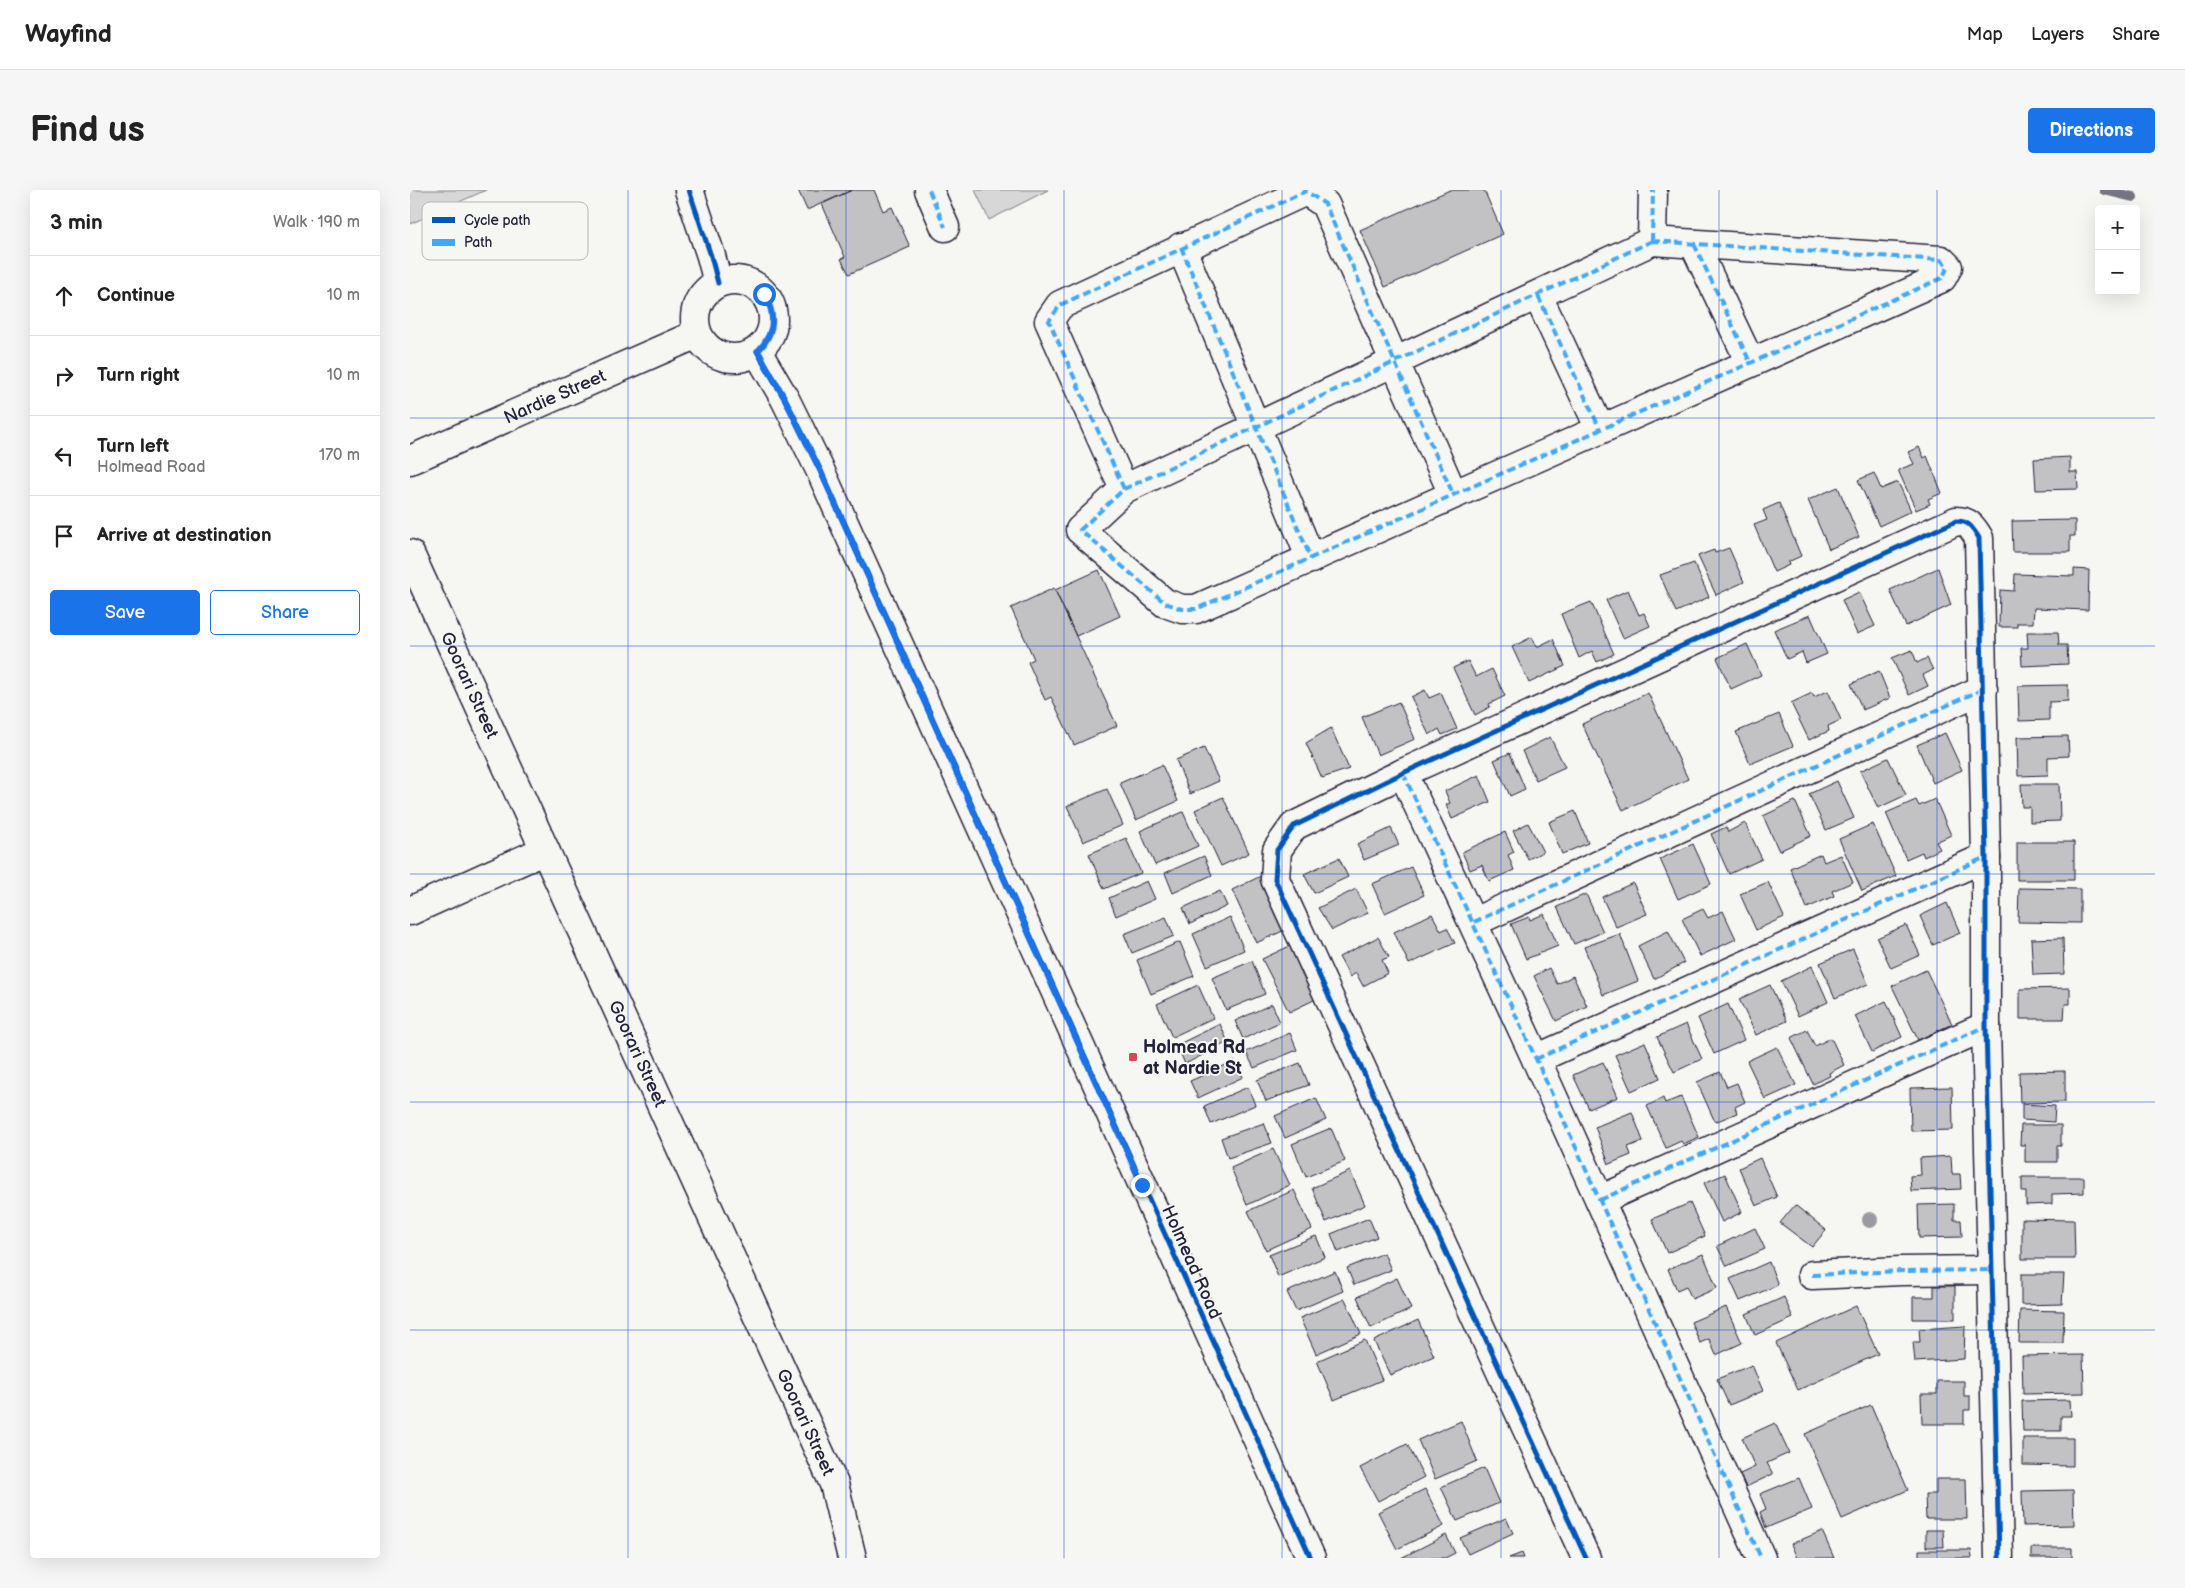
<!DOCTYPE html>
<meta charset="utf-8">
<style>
:root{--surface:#fff;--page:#f6f6f6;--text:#222;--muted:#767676;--line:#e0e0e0;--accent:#1a73e8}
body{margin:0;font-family:"Balsamiq Sans",sans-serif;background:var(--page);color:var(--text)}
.controls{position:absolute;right:15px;top:15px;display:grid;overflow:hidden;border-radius:5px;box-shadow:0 5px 20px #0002}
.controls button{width:45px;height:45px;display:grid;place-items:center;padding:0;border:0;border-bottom:1px solid var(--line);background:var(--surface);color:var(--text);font:25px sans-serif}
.stop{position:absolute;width:15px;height:15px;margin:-11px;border:4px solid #1a73e8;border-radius:50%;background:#fff}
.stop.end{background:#1a73e8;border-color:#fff;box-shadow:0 1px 5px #0008}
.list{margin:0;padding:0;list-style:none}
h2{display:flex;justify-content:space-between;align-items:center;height:65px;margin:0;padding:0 20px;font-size:21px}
h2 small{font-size:16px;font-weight:400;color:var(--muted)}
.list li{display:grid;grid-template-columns:32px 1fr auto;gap:15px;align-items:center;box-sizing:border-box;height:80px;padding:0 20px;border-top:1px solid var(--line)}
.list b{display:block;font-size:19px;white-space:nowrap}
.list p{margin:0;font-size:16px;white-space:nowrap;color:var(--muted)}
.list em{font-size:16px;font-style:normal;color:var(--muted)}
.actions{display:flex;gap:10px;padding:15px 20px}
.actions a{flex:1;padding:11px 0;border:1px solid var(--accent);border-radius:5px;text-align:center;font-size:18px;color:var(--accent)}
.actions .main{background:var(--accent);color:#fff}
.icon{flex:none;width:28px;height:28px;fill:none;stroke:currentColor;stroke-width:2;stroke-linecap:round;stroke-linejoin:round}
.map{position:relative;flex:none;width:1745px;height:1368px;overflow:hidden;border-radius:5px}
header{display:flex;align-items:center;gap:30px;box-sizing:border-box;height:70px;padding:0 25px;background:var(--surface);border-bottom:1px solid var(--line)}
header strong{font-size:24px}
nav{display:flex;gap:28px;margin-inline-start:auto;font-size:18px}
.intro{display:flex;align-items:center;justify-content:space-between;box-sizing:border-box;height:120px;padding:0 30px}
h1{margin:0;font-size:35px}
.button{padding:12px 22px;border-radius:5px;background:var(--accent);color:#fff;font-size:18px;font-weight:700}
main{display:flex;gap:30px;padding:0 30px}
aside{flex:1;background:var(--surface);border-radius:5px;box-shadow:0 5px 20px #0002}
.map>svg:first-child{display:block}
</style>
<header>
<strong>Wayfind</strong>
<nav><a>Map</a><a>Layers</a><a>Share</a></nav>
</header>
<div class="intro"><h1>Find us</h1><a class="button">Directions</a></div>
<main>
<aside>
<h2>3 min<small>Walk · 190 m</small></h2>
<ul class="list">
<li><svg class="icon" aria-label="ahead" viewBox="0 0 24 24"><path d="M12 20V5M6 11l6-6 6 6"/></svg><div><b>Continue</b></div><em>10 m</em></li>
<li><svg class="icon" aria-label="right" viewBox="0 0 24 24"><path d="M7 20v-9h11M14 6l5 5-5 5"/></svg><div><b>Turn right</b></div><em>10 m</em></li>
<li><svg class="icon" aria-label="left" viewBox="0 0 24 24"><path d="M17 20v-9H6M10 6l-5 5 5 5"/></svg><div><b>Turn left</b><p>Holmead Road</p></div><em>170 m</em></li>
<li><svg class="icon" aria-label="arrive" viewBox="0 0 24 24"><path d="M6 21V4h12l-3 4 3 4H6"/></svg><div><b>Arrive at destination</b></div></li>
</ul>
<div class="actions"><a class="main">Save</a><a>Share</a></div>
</aside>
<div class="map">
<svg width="1745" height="1368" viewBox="0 0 1745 1368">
<rect width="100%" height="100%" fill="#f6f6f2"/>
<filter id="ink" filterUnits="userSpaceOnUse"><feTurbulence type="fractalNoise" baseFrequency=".02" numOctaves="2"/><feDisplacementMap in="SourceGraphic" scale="10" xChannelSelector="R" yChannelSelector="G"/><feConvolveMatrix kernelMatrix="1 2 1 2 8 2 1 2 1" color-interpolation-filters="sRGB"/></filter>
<g filter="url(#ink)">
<path fill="#d7d7d7" stroke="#7c7c89" d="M0,0H76L0,34Z
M565,0H638L579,30Z"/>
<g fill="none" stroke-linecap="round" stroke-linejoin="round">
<path stroke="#757583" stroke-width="10" d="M1694,0L1723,7"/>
</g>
<path fill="#c2c2c4" stroke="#22223b" d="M388,0H442L397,20Z
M442,0H464L473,21L482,17L500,57L439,84L431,69L435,67L412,14Z
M1040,0H1074L1093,44L975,97L950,40Z
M1509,257L1514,268L1517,266L1532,303L1518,309L1520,314L1506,320L1488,280L1504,274L1498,262Z
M1660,267V282H1667L1668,299L1626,300L1624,269Z
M1464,283L1471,299L1488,292L1501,321L1469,336L1448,290Z
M1428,297L1449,347L1419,359L1398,310Z
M1369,313L1391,366L1378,372L1379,375L1364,382L1344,335L1357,330L1353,320Z
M1665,330V346H1660V362H1603L1602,331Z
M1319,358L1334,392L1306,405L1288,366L1304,360L1305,363Z
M1284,373L1299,407L1266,422L1250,385Z
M1528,378L1541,415L1496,436L1480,400Z
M1664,379L1679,380L1678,420L1624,418L1623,433H1607V437H1589L1590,400L1604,401L1605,384L1664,386Z
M689,380L710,426L666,446L645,400Z
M644,398L707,536L664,555L641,507L635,510L618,472L624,469L601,418Z
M1218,400L1229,425L1234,423L1240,436L1213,448L1196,410Z
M1449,402L1465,436L1447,444L1432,410Z
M1181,412L1204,464L1187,472L1182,461L1169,468L1151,424Z
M1400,425L1417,464L1396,473L1392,462L1377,469L1364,440Z
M1617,442H1648L1649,455H1657L1658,474L1612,476L1611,458H1618Z
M1122,447L1127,457L1143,449L1155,476L1119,493L1102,457Z
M1337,454L1351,485L1321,499L1307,468Z
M1502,460L1507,473L1517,468L1523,480L1513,485L1518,496L1499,505L1482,468Z
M1058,471L1066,487L1082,479L1095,506L1079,514L1080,517L1065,525L1043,478Z
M1469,481L1480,508L1453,520L1441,494Z
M1658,495V511L1639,512V530L1609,531L1608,496Z
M1015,500L1019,508L1031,503L1047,539L1032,545L1029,539L1019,545L1001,507Z
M1418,501L1431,530L1418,536L1419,541L1399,550L1381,513L1402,503L1404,507Z
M1238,503L1278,589L1213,620L1172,534Z
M989,512L1005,549L968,565L952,527Z
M1369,524L1383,556L1340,574L1326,542Z
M921,538L939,579L912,588L896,553Z
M1535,543L1552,580L1523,593L1507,555Z
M1658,546L1659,566L1638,567V585L1608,586L1607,547Z
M1140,547L1155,577L1126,590L1112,561Z
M794,558L809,591L780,604L766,570Z
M1100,563L1115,599L1100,606L1084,570Z
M1478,568L1496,605L1468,618L1450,581Z
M752,575L768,611L726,630L710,593Z
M1069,585L1080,612L1042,629L1036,615L1040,613L1035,601Z
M1427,591L1444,628L1416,640L1399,604Z
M1611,594H1649L1650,631L1620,632V617H1612Z
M697,599L713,635L673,652L657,616Z
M813,607L839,663L811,676L785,620Z
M1525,609L1541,645L1526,652L1530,659L1514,667L1512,662L1496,669L1476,623L1506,610L1509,616Z
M1385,611L1401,646L1369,661L1353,626Z
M1165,621L1178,653L1152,664L1139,632Z
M773,622L788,656L745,675L730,641Z
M1118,633L1133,662L1118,669L1103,641Z
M1335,633L1352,669L1319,684L1301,644L1316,637L1318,642Z
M1463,634L1486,686L1452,701L1429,649Z
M981,638L989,655L954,670L947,654Z
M1095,642L1104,662L1098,665L1104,680L1079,691L1072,675L1060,680L1052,662Z
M716,648L731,683L694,699L679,664Z
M1607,652H1664V690H1607Z
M1283,654L1301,694L1268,709L1250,669Z
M1411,664L1414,672L1431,665L1443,692L1422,701L1424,706L1397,718L1380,678Z
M794,666L802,685L763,703L755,683Z
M929,668L938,687L904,703L894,684Z
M1001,677L1014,705L975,723L962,694Z
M851,686L875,740L846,753L822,700Z
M737,691L745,709L706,726L699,708Z
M1358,692L1374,727L1346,740L1330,704Z
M1223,693L1237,724L1206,737L1192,707Z
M1609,698L1670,699V733L1608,732Z
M946,699L958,723L922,740L908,718Z
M810,701L817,716L780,734L773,718Z
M1176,704L1193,742L1164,754L1147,717Z
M1537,713L1550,743L1523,755L1510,726Z
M1293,719L1298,728L1313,721L1326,749L1290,766L1272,729Z
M1022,724L1031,741L1037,738L1045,753L999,774L984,742Z
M1134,724L1148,756L1116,769L1101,734L1119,727L1120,730Z
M756,727L764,746L722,763L714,744Z
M820,727L834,760L797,776L783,744Z
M1496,735L1510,765L1481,778L1467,748Z
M1258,741L1274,773L1244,789L1228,756Z
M1210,744L1228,791L1193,805L1174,757Z
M968,747L979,767L972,770L978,783L953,796L946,783L940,787L929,767Z
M1653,748L1654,784L1623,785L1621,749Z
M770,752L784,786L741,804L727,770Z
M884,754L910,807L879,822L852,769Z
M1443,759L1458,794L1425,808L1410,773Z
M842,771L855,804L816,820L802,788Z
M1402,776L1418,812L1388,826L1371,791Z
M1139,778L1147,794L1163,786L1177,816L1146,831L1124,786Z
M1516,780L1542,834L1508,850L1482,796Z
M788,795L803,828L762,847L747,814Z
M1360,795L1377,831L1346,845L1329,809Z
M1660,798V814H1655L1654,829H1610V799Z
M1476,811L1492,847L1462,862L1445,826Z
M862,814L870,832L833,849L825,831Z
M1318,814L1334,850L1304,864L1288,828Z
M810,834L818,852L775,874L767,855Z
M1276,834L1292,869L1264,882L1247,847Z
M1397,840L1405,856L1421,848L1434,875L1419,883L1420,886L1403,894L1381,848Z
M880,843L887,860L844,878L836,862Z
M1235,852L1250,888L1221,901L1205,865Z
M1367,857L1386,895L1355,909L1337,871Z
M825,871L833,887L788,908L780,891Z
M1193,872L1208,907L1179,919L1163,885Z
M890,873L899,895L856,911L847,890Z
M1655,881V912L1610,913L1609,882Z
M1310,882L1317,897L1327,893L1335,912L1325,917L1327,923L1305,932L1287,892Z
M838,897L845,915L801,934L794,916Z
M1542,897L1543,940L1501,941L1500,898Z
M1271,907L1289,947L1273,954L1271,951L1256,958L1237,916L1253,908L1255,913Z
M906,908L916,930L875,948L865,926Z
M1612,914L1645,916L1644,932L1612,930Z
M1222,922L1233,951L1218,957L1221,965L1199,974L1185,937Z
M854,933L862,953L818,968L811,948Z
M1611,935H1651V956H1647V972H1615V955H1610Z
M921,938L935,971L896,987L882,954Z
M863,959L880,995L837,1015L821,978Z
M1541,966L1542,984H1550L1551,999L1501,1001L1500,986L1511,985L1510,968Z
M1350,968L1367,1007L1346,1016L1329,978Z
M940,981L955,1015L916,1032L902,998Z
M1315,984L1332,1022L1312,1032L1294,993Z
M1612,987H1674V1003L1642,1004V1014L1616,1015V1002H1612Z
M884,1000L902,1039L856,1060L838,1021Z
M1280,1013L1295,1046L1257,1063L1242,1029Z
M1544,1014V1030H1551L1552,1047L1509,1048L1508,1015Z
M1385,1015L1416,1040L1402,1057L1370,1033Z
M959,1028L967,1047L928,1062L921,1044Z
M1612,1029L1664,1030L1665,1069H1612Z
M1345,1038L1355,1059L1317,1076L1307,1056Z
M906,1046L915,1067L868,1087L859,1065Z
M974,1063L981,1080L944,1095L937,1078Z
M1293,1064L1307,1098L1282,1109L1276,1096L1267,1100L1258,1079Z
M1359,1072L1368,1095L1330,1111L1320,1089Z
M925,1081L933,1101L886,1121L877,1102Z
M1611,1084H1654L1652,1114L1611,1115Z
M987,1088L1001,1119L961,1138L947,1107Z
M1524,1096H1545V1129H1503V1107H1524Z
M1374,1107L1383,1128L1345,1145L1336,1124Z
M935,1109L951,1144L906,1164L890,1128Z
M1446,1116L1468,1164L1388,1200L1366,1153Z
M1316,1117L1332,1153L1306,1165L1299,1149L1290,1153L1281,1132Z
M1610,1120L1654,1121L1653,1153H1609Z
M1008,1130L1024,1166L980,1185L964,1151Z
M1555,1136L1554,1169L1505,1172L1503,1152H1510L1509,1139Z
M955,1150L972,1190L924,1210L907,1171Z
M1673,1165L1674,1203L1613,1204L1612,1166Z
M1342,1175L1353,1201L1319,1215L1307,1189Z
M1527,1191H1554V1206H1560V1220H1554V1234H1512L1511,1204H1527Z
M1660,1210L1661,1226H1651V1241H1613L1612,1211Z
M1461,1215L1498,1300L1432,1329L1395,1244Z
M1051,1231L1067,1271L1025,1289L1008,1250Z
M1365,1233L1379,1263L1357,1273L1363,1284L1336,1297L1330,1284L1345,1277L1332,1248Z
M1613,1248H1663V1276L1613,1275Z
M997,1254L1014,1287L968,1311L950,1278Z
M1074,1278L1089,1313L1047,1331L1031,1297Z
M1389,1288L1402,1319L1356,1338L1350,1322L1356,1319L1350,1304Z
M1526,1289H1556L1557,1329H1516L1515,1304H1526Z
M1015,1299L1034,1336L987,1359L968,1322Z
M1663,1300L1664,1335L1613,1336L1612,1301Z
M1096,1328L1103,1343L1058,1364L1050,1348Z
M1516,1340H1533L1534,1357H1516Z
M1412,1341L1424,1368H1387L1381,1354Z
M1036,1345L1045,1363L1035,1368H991Z
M1621,1358H1662V1368H1621Z
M1509,1360H1561L1562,1368H1509Z
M1112,1363L1114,1368H1099Z"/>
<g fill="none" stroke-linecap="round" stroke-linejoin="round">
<defs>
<g id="minor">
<path d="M279,0L301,66L308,93"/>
<path d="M519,0L535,37"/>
<path d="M1242,51L1531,70L1538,77L1532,88L786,419H772L755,413L670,340L714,299Z"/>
<path d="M1242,51L1243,0"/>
<path d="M1284,54L1340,172"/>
<path d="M771,57L901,369"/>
<circle cx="324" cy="129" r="39"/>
<path d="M1128,106L1190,239"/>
<path d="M347,161L375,209L411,282L901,1368"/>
<path id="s1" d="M0,270L287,144"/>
<path d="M714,299L639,131L650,115L896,1L915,14L1043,304"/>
<path id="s2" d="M0,364L424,1294L442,1368"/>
<path d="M993,583L1126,869L1351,1368"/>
<path d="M0,721L135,660"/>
<path d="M1064,732L1573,499"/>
<path d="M1126,869L1576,667"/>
<path d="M1190,1010L1576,836"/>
<path d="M1402,1085L1491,1081L1582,1080"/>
<path d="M1176,1368L865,689L867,660L884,636L993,583L1546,331C1559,331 1562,337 1569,348L1576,667V836L1589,1368"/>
</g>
</defs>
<use href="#minor" stroke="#22223b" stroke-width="31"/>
<use href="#minor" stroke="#f6f6f2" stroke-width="28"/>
<path stroke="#3fa9f5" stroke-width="4" stroke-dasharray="8 4" stroke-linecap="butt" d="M519,0L535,37
M1242,51L1531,70L1538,77L1532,88L786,419H772L755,413L670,340L714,299Z
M1242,51L1243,0
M1284,54L1340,172
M771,57L901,369
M1128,106L1190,239
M714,299L639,131L650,115L896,1L915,14L1043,304
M993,583L1126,869L1351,1368
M1064,732L1573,499
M1126,869L1576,667
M1190,1010L1576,836
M1402,1085L1491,1081L1582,1080"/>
<defs>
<path id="cycleway" d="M279,0L301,66L308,93
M347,161L375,209L411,282L901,1368
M1176,1368L865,689L867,660L884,636L993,583L1546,331C1559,331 1562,337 1569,348L1576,667V836L1589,1368"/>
</defs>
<use href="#cycleway" stroke="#f6f6f2" stroke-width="8"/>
<use href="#cycleway" stroke="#0057b8" stroke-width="5"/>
</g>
<circle fill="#9a9aa3" cx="1460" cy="1030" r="8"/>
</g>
<g fill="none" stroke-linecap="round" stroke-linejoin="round" filter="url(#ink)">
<path stroke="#1a73e8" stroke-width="6" d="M354,104C367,125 364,144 348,161L375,209L411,282L732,995"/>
</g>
<path fill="none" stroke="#1d4ed8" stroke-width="1" stroke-opacity="0.55" d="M218,0V1368M436,0V1368M654,0V1368M872,0V1368M1091,0V1368M1309,0V1368M1527,0V1368M0,228H1745M0,456H1745M0,684H1745M0,912H1745M0,1140H1745"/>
<rect fill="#d1495b" stroke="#f6f6f2" stroke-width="2" x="718" y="862" width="10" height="10" rx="2.5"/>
<g text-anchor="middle" stroke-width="4" stroke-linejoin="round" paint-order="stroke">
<g font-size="18" fill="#22223b" stroke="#f6f6f2">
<text dy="6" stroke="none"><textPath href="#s1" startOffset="158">Nardie Street</textPath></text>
<text dy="6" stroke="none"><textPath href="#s2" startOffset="144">Goorari Street</textPath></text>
<text dy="6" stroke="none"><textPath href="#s2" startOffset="549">Goorari Street</textPath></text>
<text transform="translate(782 1072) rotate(66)" y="6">Holmead Road</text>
<text dy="6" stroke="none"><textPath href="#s2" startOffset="954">Goorari Street</textPath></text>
</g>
<g font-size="18" font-weight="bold" fill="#22223b" stroke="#f6f6f2" text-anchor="start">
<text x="733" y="863">Holmead Rd<tspan x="733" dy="21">at Nardie St</tspan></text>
</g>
</g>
<rect x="12" y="12" width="166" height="58" rx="8" fill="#f6f6f2" stroke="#b6b6bb" stroke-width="1"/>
<rect x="22" y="27" width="23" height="6" fill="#0057b8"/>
<rect x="22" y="49" width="23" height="7" fill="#3fa9f5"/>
<g font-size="14" fill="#22223b">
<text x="54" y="35">Cycle path</text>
<text x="54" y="57">Path</text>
</g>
</svg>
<div class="controls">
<button>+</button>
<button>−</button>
</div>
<div class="stop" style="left:354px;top:104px"></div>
<div class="stop end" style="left:732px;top:995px"></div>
</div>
</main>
